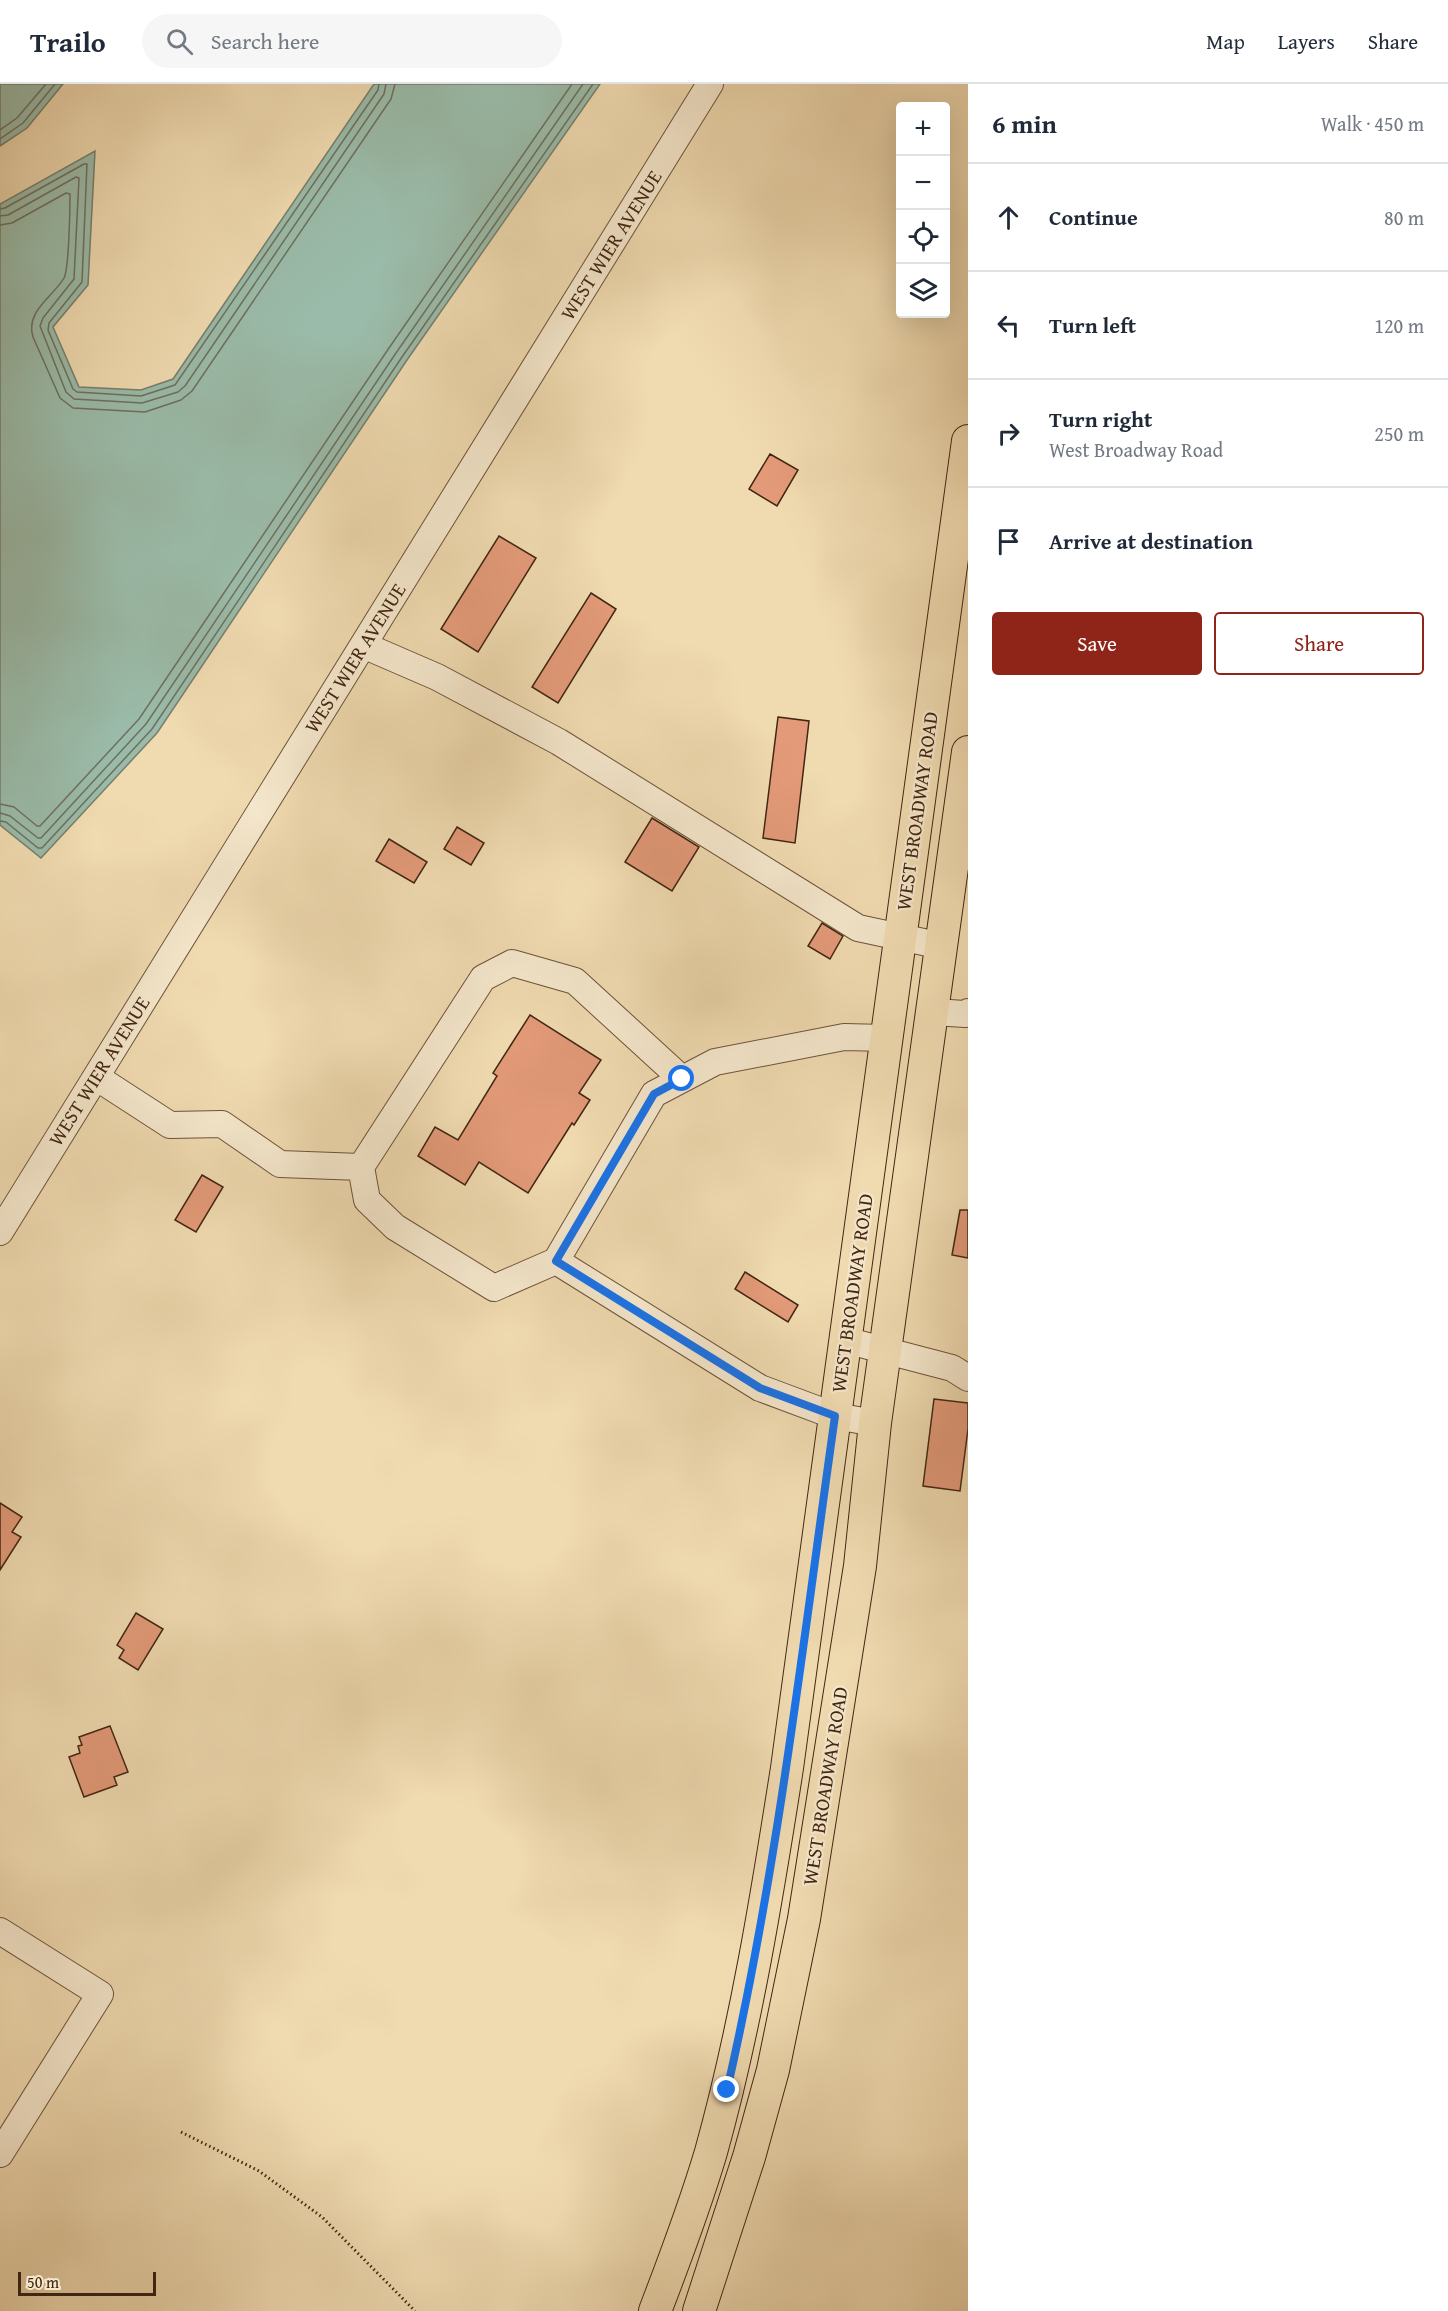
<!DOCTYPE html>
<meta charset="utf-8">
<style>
:root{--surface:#fff;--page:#f6f6f7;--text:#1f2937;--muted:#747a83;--line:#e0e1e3;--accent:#8f2418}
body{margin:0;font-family:"Gentium Book Plus",serif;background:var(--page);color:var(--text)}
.controls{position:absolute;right:18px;top:18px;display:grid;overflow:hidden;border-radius:6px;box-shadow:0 6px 24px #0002}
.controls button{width:54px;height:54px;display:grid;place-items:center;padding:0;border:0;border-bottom:2px solid var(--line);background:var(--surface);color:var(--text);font:30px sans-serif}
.scale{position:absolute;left:18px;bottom:15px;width:138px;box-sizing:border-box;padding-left:6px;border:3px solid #412612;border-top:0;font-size:16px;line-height:21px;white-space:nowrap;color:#412612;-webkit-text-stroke:4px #f5e7cc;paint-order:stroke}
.stop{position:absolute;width:18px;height:18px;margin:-14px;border:4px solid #1a73e8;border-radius:50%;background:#fff}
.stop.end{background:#1a73e8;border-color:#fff;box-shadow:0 2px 6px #0008}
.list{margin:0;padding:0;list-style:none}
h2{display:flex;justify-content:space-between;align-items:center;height:78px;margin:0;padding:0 24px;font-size:26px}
h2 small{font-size:20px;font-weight:400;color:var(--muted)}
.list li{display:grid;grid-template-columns:39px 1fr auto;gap:18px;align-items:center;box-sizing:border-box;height:108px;padding:0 24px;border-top:2px solid var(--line)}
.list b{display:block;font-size:22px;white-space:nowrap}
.list p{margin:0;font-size:20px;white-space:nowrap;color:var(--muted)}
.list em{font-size:20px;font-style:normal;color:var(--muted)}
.actions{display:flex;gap:12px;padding:18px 24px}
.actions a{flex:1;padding:14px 0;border:2px solid var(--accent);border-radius:6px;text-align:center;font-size:21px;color:var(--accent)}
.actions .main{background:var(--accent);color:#fff}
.icon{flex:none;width:33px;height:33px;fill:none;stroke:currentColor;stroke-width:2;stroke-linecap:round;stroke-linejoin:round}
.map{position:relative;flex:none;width:968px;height:2227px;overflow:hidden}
header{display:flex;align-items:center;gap:36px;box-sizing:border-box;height:84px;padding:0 30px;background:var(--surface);border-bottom:2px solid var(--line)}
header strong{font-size:28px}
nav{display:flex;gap:33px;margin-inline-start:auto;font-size:21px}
.search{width:420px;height:54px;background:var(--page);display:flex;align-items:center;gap:15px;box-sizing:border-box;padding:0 21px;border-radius:33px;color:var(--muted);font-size:22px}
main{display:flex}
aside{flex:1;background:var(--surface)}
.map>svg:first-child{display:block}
</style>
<header>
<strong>Trailo</strong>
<div class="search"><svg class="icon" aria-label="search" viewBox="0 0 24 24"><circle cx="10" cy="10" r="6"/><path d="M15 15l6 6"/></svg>Search here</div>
<nav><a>Map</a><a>Layers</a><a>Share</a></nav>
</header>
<main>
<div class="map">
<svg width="968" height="2227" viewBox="0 0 968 2227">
<rect width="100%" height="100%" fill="#f0dab0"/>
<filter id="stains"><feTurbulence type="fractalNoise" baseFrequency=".00333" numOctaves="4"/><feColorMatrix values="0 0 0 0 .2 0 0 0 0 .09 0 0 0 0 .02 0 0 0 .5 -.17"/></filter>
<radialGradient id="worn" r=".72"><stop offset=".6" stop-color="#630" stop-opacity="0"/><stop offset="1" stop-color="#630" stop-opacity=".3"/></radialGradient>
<path fill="#9abba9" stroke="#767f6d" stroke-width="1.5" d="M0,0H63L27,44L0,62Z
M374,0H600L407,276L157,649L41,774L0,741V120L95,67L88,201L53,243L79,303L141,306L173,295Z"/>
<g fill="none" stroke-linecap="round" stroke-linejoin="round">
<path stroke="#6e705e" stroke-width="1.5" d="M0,46L17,34L46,0
M0,55L23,39L55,0
M0,125L5,124L84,80H87L82,198L49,239L48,246L73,305L77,308L141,312L175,301L378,6L379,0
M0,132L8,131L76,93L79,94L74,195L43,234L40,242L66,308L74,315L142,319L178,308L185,302L384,10L386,0
M0,141L12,139L66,109L70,110C70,124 69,185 64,194C53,213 25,227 33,253L60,314L73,324L145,328L181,316L192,307L391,15L395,0
M0,720L14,723L37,742H40L139,635L389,264L572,0
M0,729L10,732L38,754H41L146,640L396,269L583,0
M0,737L6,738L38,764H42L152,645L402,273L593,0"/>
</g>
<path fill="#e39a79" stroke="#412612" stroke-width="1.5" d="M770,370L798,386L777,422L749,405Z
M499,452L536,474L478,568L441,545Z
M591,509L616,525L558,619L532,603Z
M778,633L809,637L795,759L763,754Z
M652,734L699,763L672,807L625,778Z
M457,743L484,759L471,781L444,765Z
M389,755L427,778L414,799L376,777Z
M822,839L843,852L830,875L808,862Z
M530,931L601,976L579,1009L590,1016L574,1041L572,1039L528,1109L479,1078L465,1101L418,1072L435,1043L458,1056L497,992L493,989Z
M202,1091L223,1103L196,1148L175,1136Z
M960,1126H968V1174L952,1171Z
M745,1188L798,1221L788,1238L735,1205Z
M934,1315L968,1319V1345L960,1407L923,1402Z
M0,1419L22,1433L12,1448L21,1453L0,1486Z
M136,1529L163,1545L138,1586L119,1574L124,1566L117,1561Z
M110,1642L128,1688L114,1693L117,1701L84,1713L69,1673L80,1669L78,1662L82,1661L79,1653Z"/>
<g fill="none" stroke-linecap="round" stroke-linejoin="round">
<defs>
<path id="minor" d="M363,561L437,593L559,658L858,844L942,862
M933,928L965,930L968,928
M96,993L170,1041L222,1040L280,1080L361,1083
M682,995L575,897L512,879L483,894L361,1083L367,1116L395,1143L494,1204L556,1177L654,1010L715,978L844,953L886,954
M0,1148L710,0
M556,1177L760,1304L835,1332L875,1339
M845,1256L952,1284L968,1294
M0,1847L100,1910L0,2070"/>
<path id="major" d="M655,2227C675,2175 695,2122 711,2068C746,1942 767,1812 787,1684L968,357
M699,2227L749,2073L773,1986L804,1835L860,1482L875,1339L968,668"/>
</defs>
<use href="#minor" stroke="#6d533a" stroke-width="28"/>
<use href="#major" stroke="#412612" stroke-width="34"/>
<path stroke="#412612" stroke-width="3" stroke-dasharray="1.5 3" stroke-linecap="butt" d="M181,2048L259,2087L322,2133L415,2227"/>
<use href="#minor" stroke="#f5e7cc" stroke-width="26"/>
<use href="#major" stroke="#f0dab0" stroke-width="32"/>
</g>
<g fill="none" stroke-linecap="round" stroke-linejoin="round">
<path stroke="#1a73e8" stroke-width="8" d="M682,995L654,1010L556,1177L760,1304L835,1332C803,1557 778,1784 727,2006"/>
</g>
<g text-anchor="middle" stroke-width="4.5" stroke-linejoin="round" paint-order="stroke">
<g font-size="20" fill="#412612" stroke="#f5e7cc">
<text transform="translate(611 161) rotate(-58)" y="7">WEST WIER AVENUE</text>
<text transform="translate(355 574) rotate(-58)" y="7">WEST WIER AVENUE</text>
<text transform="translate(917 727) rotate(-82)" y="7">WEST BROADWAY ROAD</text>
<text transform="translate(99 987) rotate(-58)" y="7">WEST WIER AVENUE</text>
<text transform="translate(852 1209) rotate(-82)" y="7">WEST BROADWAY ROAD</text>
<text transform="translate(825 1702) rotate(-81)" y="7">WEST BROADWAY ROAD</text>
</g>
</g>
<rect width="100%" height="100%" filter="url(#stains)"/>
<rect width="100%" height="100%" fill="url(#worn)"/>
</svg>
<div class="controls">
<button>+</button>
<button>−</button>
<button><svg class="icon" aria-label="locate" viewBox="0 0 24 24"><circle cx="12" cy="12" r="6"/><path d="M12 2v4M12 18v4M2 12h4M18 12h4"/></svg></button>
<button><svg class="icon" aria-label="layers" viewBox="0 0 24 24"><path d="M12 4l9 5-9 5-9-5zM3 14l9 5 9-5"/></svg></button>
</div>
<div class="scale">50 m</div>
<div class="stop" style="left:682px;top:995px"></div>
<div class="stop end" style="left:727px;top:2006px"></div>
</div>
<aside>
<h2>6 min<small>Walk · 450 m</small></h2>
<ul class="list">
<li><svg class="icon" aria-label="ahead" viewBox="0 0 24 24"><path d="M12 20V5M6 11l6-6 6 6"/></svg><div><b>Continue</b></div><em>80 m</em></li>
<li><svg class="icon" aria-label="left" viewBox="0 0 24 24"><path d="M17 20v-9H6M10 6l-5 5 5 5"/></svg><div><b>Turn left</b></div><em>120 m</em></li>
<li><svg class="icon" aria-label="right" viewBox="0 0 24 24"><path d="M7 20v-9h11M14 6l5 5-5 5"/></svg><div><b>Turn right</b><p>West Broadway Road</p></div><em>250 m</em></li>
<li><svg class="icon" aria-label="arrive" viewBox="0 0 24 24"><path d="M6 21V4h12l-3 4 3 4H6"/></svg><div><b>Arrive at destination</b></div></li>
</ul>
<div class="actions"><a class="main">Save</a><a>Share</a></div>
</aside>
</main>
